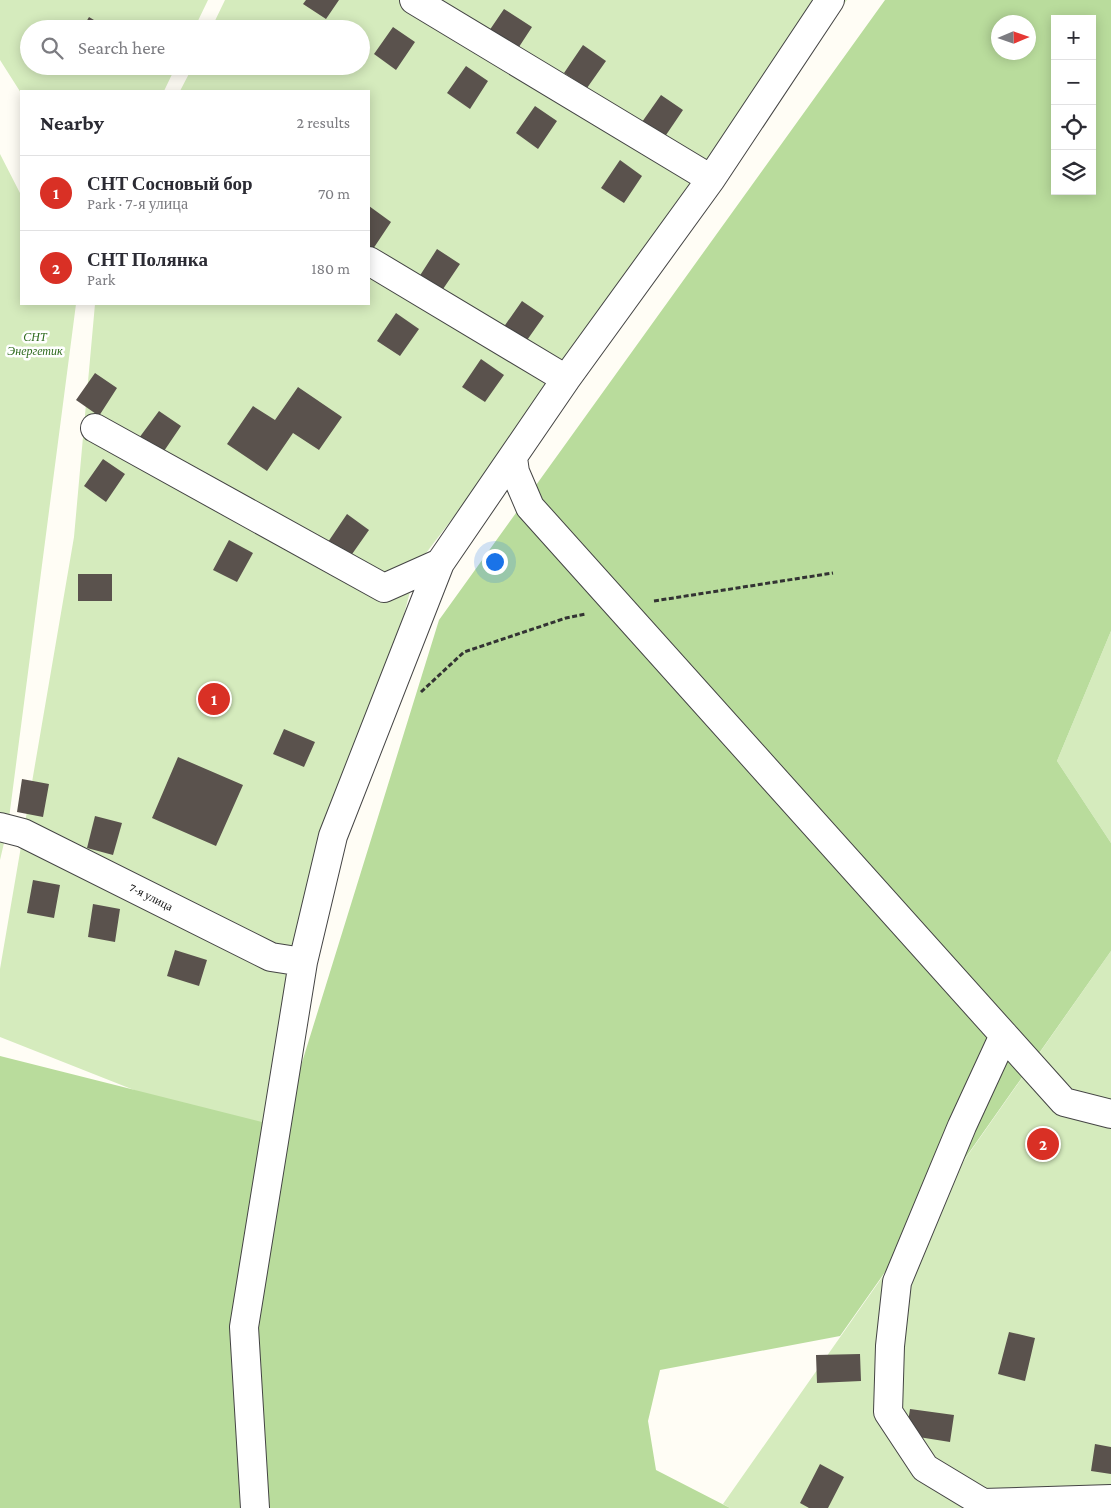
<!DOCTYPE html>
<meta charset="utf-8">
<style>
:root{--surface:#fff;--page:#f2f2f3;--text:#2b2b33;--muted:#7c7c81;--line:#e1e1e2;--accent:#d93025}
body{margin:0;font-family:"Crimson Pro",serif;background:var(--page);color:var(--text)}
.controls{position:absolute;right:15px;top:15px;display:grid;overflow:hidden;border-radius:0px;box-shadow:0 2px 12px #0003}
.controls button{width:45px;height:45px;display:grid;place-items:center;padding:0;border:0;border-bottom:1px solid var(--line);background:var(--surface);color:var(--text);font:25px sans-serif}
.compass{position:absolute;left:991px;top:15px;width:45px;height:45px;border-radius:50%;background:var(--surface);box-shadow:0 2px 12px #0003;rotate:88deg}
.you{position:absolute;left:494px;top:561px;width:18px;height:18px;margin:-12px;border:4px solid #fff;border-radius:50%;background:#1a73e8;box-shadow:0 0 0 8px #1a73e833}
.badge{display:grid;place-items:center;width:32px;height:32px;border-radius:50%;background:var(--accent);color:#fff;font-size:16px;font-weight:700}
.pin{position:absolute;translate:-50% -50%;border:2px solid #fff;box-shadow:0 1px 5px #0006}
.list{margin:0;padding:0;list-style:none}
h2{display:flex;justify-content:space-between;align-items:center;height:65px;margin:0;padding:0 20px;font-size:21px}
h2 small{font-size:16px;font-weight:400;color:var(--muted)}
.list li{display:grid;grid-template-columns:32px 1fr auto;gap:15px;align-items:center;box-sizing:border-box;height:75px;padding:0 20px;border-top:1px solid var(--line)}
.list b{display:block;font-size:19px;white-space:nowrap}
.list p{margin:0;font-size:16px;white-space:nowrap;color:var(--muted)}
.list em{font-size:16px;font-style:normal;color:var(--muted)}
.icon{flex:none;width:28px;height:28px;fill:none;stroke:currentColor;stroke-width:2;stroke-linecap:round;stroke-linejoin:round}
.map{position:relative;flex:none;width:1111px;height:1508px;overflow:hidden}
.search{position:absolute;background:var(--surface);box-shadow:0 2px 12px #0003;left:20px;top:20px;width:350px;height:55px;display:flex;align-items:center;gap:12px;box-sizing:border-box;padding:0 18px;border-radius:28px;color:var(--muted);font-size:19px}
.panel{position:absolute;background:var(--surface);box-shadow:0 2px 12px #0003;left:20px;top:90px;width:350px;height:215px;border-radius:0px}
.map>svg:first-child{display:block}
</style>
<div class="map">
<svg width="1111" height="1508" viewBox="0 0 1111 1508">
<rect width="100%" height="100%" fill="#fffdf5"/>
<path fill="#d5ebbd" d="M0,0H208L194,29H29V66H176L164,91H21V93L0,60Z
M225,0H847L417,565L333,885L263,1141L0,1037V969L74,537L95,304H369V91H180L193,66H361V29H211Z
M0,154L21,195V304H76L8,826L0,860Z
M1111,631V843L1057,761Z
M1111,951V1508H730L723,1504Z"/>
<path fill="#b9dc9c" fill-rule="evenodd" d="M885,0H1111V631L1057,761L1111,843V951L840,1336L660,1370L648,1421L656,1470L730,1508H0V1056L282,1127L439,620ZM1055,19H1092V191H1055ZM998,22H1028V52H998Z"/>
<path fill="#5a524d" d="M306,0H339L326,19L303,4Z
M504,9L532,27L517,50L489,31Z
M89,17L109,29H82Z
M393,27L415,42L396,70L374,54Z
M583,45L606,61L587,88L564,73Z
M466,66L488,81L470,109L447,93Z
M661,95L683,110L664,138L642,122Z
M535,106L557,121L538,149L516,133Z
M620,160L642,176L624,203L601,188Z
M369,206L391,222L373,249L369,246Z
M437,249L460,264L441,292L419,277Z
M522,301L544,316L525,343L503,328Z
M396,313L419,329L400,356L377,341Z
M481,359L504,375L485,402L462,387Z
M95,373L117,388L99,416L76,400Z
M298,387L342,417L319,450L293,433L267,471L227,444L253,406L275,420Z
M159,411L181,426L162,454L139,438Z
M103,459L125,474L106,502L84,486Z
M347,514L369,530L350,557L328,542Z
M229,540L253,553L237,582L213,570Z
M78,574H112V601H78Z
M284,729L315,742L304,767L273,754Z
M178,757L243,785L216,846L152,818Z
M22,779L49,784L43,817L17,812Z
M95,816L122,823L113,855L87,848Z
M33,880L60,885L54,918L27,913Z
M93,904L120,909L115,942L88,937Z
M175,950L207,960L199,986L167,976Z
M1009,1332L1035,1338L1025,1381L998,1374Z
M860,1354L861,1381L817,1383L816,1355Z
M910,1409L954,1415L950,1442L906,1435Z
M1095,1444L1111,1447V1474L1091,1471Z
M820,1464L844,1477L828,1508H809L800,1503Z"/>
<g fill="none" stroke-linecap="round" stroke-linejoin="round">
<defs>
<path id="minor" d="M414,0L711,179
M369,261L566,379
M95,428L384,588L440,563
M513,458L515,472L530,507L1064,1102L1111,1114
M0,827L23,833L271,957L303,962
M1004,1035L962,1126L897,1282L890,1346L888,1412L925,1468L983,1503L1111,1499
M255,1508L244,1327L303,962L333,836L440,563L566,379L711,179L830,0"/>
</defs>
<use href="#minor" stroke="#444" stroke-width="30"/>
<path stroke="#333" stroke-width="3" stroke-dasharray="5 2.5" stroke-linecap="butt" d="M654,601L833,573
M421,692L464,652L566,618L586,614"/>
<use href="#minor" stroke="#fff" stroke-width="28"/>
</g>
<g text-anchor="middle" stroke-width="5" stroke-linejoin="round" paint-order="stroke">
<g font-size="12" font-style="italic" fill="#2f6b1f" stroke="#fff">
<text x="35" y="341">СНТ<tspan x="35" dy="14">Энергетик</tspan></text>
</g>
<g font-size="12" fill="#111" stroke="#fff">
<text transform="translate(151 897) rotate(27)" y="4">7-я улица</text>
</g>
</g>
</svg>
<div class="controls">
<button>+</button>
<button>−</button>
<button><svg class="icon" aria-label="locate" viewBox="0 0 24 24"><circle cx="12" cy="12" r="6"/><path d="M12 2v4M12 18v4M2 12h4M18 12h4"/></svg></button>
<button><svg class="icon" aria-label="layers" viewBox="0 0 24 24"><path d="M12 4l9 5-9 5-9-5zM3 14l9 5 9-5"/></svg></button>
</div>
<svg class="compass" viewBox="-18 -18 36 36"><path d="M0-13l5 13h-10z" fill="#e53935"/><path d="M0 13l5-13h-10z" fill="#7c7c81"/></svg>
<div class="you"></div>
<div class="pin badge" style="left:214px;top:699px">1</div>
<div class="pin badge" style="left:1043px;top:1144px">2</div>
<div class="search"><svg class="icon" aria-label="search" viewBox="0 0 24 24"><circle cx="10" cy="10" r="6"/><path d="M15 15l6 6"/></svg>Search here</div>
<section class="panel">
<h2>Nearby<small>2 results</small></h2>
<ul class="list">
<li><span class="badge">1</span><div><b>СНТ Сосновый бор</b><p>Park · 7-я улица</p></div><em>70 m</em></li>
<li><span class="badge">2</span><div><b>СНТ Полянка</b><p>Park</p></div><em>180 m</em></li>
</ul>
</section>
</div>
